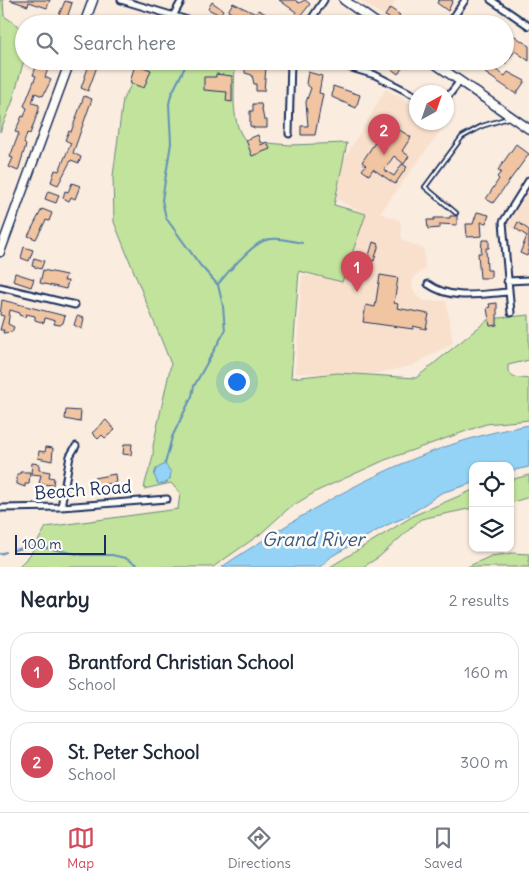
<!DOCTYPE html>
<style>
:root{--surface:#fff;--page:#f2f2f3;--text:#1f2937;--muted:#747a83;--line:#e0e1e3;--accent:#d1495b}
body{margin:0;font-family:Delius,sans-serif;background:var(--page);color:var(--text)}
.controls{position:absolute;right:15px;bottom:15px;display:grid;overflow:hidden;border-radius:10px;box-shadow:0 1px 4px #0004}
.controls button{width:45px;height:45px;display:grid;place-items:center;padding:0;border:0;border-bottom:1px solid var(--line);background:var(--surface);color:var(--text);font:25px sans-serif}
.compass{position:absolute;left:409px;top:85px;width:45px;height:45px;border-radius:50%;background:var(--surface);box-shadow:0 1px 4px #0004;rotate:40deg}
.scale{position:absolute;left:15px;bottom:12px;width:91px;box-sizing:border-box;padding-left:5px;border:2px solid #1b2f5e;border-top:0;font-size:14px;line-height:18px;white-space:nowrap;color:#1b2f5e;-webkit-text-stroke:4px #fdfcf7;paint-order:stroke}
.you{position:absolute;left:236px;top:381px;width:18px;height:18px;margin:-12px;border:4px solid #fff;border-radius:50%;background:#1a73e8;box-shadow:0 0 0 8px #1a73e833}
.badge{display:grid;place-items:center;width:32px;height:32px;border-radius:50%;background:var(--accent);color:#fff;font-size:16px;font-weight:700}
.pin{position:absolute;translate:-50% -41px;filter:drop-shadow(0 1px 2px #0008)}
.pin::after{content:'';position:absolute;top:26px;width:18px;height:15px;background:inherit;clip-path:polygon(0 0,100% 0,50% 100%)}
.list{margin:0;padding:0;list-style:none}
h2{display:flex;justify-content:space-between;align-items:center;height:65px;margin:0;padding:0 20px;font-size:21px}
h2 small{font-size:16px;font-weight:400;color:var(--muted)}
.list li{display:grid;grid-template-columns:32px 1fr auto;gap:15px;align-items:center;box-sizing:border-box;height:80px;margin:0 10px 10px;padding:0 10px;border:1px solid var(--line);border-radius:20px}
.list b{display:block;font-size:19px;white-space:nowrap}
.list p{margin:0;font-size:16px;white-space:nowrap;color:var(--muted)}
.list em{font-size:16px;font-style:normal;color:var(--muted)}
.icon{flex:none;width:28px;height:28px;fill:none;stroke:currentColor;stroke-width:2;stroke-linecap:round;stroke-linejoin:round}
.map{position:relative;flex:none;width:529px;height:567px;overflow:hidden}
.search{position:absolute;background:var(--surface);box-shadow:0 1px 4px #0004;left:15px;right:15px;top:15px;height:55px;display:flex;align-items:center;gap:12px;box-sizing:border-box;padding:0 18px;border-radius:28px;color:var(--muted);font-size:19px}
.sheet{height:245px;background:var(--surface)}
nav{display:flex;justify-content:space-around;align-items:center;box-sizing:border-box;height:70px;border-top:1px solid var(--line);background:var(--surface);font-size:14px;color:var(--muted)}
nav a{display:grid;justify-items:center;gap:2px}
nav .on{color:var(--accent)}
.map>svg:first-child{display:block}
</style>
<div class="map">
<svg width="529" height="567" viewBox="0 0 529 567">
<rect width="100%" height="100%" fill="#faecde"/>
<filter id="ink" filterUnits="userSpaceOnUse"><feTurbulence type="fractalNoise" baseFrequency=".02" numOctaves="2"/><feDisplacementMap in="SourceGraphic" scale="10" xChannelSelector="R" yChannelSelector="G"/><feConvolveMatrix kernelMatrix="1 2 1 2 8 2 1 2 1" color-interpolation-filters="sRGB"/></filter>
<g filter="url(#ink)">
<path fill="#f8e0cc" d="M360,0H396L385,17Z
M386,89L416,107V122L446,123L380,213L400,221L402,240L424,249L425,269L415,275L412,282L413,290L417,297L424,301H446L453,343L411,366L369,375L295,373L302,275L341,279L366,214L337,200L339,168Z
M529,191V239L507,225Z"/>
<path fill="#c1e39c" stroke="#6e897d" d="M0,0H3L4,16L24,30V60L12,103L0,132Z
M145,61H235C235,86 229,122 246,141L290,145L347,143L334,205L366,214L342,282L299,271L291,378L338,373L416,378L489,319L529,315V360L508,365V371L513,377L529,379V420L486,424L385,460L317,491L289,508L259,535L213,567H18L30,555L46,527L178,509L180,493L171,483L144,489C146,474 155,460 153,446L171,364L114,222L113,176L123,99Z
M529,475V497L510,503V480Z
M473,490V508L421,519L379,557L363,567H330L415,515Z
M512,553L529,554V567H467L491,556Z"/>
<path fill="#94d3f5" stroke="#6491b9" d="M529,425V467L510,471V466H473V483L441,493L406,517L387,525L332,556L320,567H222C237,556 253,547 270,536C349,485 435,441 529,425Z
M165,464L171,472L170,479L166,483L158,484L154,475L156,469Z"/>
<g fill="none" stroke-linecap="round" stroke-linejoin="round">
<path stroke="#6491b9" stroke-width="2" d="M218,284C227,273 250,247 263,241C275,236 291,241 302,243
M165,464L172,437L192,396L194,386L225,331L223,306L218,285L200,265L166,218L162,200L171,143L169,104L171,95L188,61
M13,550L36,546L82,555H112L125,558L141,567
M0,554L6,552"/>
</g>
<path fill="#f2c5a2" stroke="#1b2f5e" d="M10,0H50L47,8L29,2L28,6Z
M279,0H295L299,3L305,0L310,4L300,17L295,14L296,12Z
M439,0H453L448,11L437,3Z
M65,1L72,3L65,24H55Z
M212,2L223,10L220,15L208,9Z
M233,3L256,14L258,10L266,14L262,24H258L245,16L243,19L228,11Z
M390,8L400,15L395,21L385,16Z
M509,32L529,46V61L515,51L505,64V56L510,49L505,45V37Z
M374,61H394L403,67L398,74L382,62L377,70L371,66Z
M90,62L98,64L88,91L81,88Z
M135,64L151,70L144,88L130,83Z
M39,66L48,69L45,77L51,80L43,96L35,93L32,103L39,105V109L30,134L27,133L24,143L26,145L18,171L9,167L13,158L10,157L19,133L15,132L22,116L24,117L27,108L24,106L36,76L33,75L36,67Z
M490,66L505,76L508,72L525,81L516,94L485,73Z
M245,67H266L264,91H256V84H254L252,75L245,73Z
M308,72L322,76L319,93L323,94L315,135H301V126H308L306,102L311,88L306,84Z
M216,74L232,76V102L226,101L227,92L204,90V77H216Z
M333,86L360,95L356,108L332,97Z
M84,96L92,99L73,153L81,157L79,163L71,160L58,185L51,182L55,170L59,171L71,143L65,140L69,131L71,132Z
M253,104H261L264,120H267V128H255L250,126V111H253Z
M388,123L411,137L402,151L409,156L404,164L394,156L384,170L394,176L402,164L407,167L395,184L373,169L369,175L362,170L366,165L362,162Z
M258,135L261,145L267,142L270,149L252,156L246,140Z
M516,144L529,154L493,203L486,199L499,179L497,177L501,172L498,170Z
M72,183L80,186L75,199L71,197L69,201L63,198L65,191L68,192Z
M48,191L59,195L56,203L45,199Z
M42,209L52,213L49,221L46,220L36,239L28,236Z
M477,212L489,215L486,223L481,222L482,236L467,237L466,224H473Z
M450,216H457V225L440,224V228L428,229L427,220H434V218H450Z
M518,222L529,230V250L527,256L520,253L527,236L515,228Z
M482,240H489V248H486L487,270H491V278H480L478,253H481Z
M373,242L379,244L374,261L368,259Z
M24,247L33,250L29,261L21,258Z
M34,258L44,261L41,269L32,266Z
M43,270L66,275L64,281H68L66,289L40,283Z
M15,273L34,279L31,287L13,281Z
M380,275L398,278L394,303L398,304L397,308L429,314L426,329L413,326V329L363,322L366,305L375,307Z
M2,300L65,316L63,323L60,325L54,324L55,321L45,318L44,323L35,320V316L26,314L25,317L19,315L20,313L10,310L8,324L14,327L12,332L3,333L4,330H0L4,316L0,315Z
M497,303V325L490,326L487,308L490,307L489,304Z
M77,316L84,318L82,329L74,325Z
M66,410L81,411L80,422L65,419Z
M106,420L115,430L105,438L102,435L98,439L92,433Z
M124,444H132L131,455L123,454Z
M46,447L53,448L52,461L38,458L39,451L45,452Z
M32,463L39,464V470L50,472L49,477L54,478L53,485L39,484L41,475L31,474Z
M20,472H30L29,484H25V487L17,484V474H20Z
M115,474L116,483L95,485L94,478Z"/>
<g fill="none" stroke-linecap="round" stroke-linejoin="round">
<defs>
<path id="lane" d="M456,213L425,187L462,137L482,126L508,118"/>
<path id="street" d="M121,0L201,24
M491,0L529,26
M173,16L182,0
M308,24L324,0
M449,24L465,0
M328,61L375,75L416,96
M446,99L460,81
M289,134L291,61
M507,281L529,280
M428,284C452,301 480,294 508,292
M0,287L75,305
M511,313L503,222L529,180
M61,507L70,456L76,446
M0,508L61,507L167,499"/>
<path id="secondary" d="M344,0L378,24
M84,24L93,0
M431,61L529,129
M0,252L70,61"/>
</defs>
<use href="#lane" stroke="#1b2f5e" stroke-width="6"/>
<use href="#street" stroke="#1b2f5e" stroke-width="9"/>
<use href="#secondary" stroke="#1b2f5e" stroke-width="11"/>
<use href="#lane" stroke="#fdfcf7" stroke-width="2.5"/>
<use href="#street" stroke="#fdfcf7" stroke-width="5"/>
<use href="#secondary" stroke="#fdfcf7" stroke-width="8"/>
</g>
</g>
<g text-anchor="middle" stroke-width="5" stroke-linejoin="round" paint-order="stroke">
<g font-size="18" fill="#1b2f5e" stroke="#fdfcf7">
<text transform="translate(83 490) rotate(-4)" y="6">Beach Road</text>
</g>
<g font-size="19" font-style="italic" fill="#395884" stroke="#fdfcf7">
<text x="313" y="546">Grand River</text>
</g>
</g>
</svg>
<div class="controls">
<button><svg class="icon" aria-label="locate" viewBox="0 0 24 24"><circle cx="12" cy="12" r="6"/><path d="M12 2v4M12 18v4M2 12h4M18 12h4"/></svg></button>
<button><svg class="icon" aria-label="layers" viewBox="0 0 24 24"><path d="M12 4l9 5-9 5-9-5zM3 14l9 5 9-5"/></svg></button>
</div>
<svg class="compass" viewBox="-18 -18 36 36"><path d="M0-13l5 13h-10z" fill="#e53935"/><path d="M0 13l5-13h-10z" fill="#747a83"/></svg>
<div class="scale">100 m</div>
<div class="you"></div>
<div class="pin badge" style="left:357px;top:292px">1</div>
<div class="pin badge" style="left:384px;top:155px">2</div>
<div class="search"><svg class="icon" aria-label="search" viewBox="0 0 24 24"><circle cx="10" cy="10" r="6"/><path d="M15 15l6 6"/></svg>Search here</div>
</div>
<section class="sheet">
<h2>Nearby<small>2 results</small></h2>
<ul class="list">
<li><span class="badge">1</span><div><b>Brantford Christian School</b><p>School</p></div><em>160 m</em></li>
<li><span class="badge">2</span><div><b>St. Peter School</b><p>School</p></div><em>300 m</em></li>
</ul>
</section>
<nav>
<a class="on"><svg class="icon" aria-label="map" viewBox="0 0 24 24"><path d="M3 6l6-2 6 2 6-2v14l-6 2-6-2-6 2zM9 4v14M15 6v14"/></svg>Map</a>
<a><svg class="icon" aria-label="directions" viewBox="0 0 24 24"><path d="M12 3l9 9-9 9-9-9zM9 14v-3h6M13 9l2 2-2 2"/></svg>Directions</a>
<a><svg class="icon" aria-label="saved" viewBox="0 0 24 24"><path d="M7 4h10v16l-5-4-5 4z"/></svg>Saved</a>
</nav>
